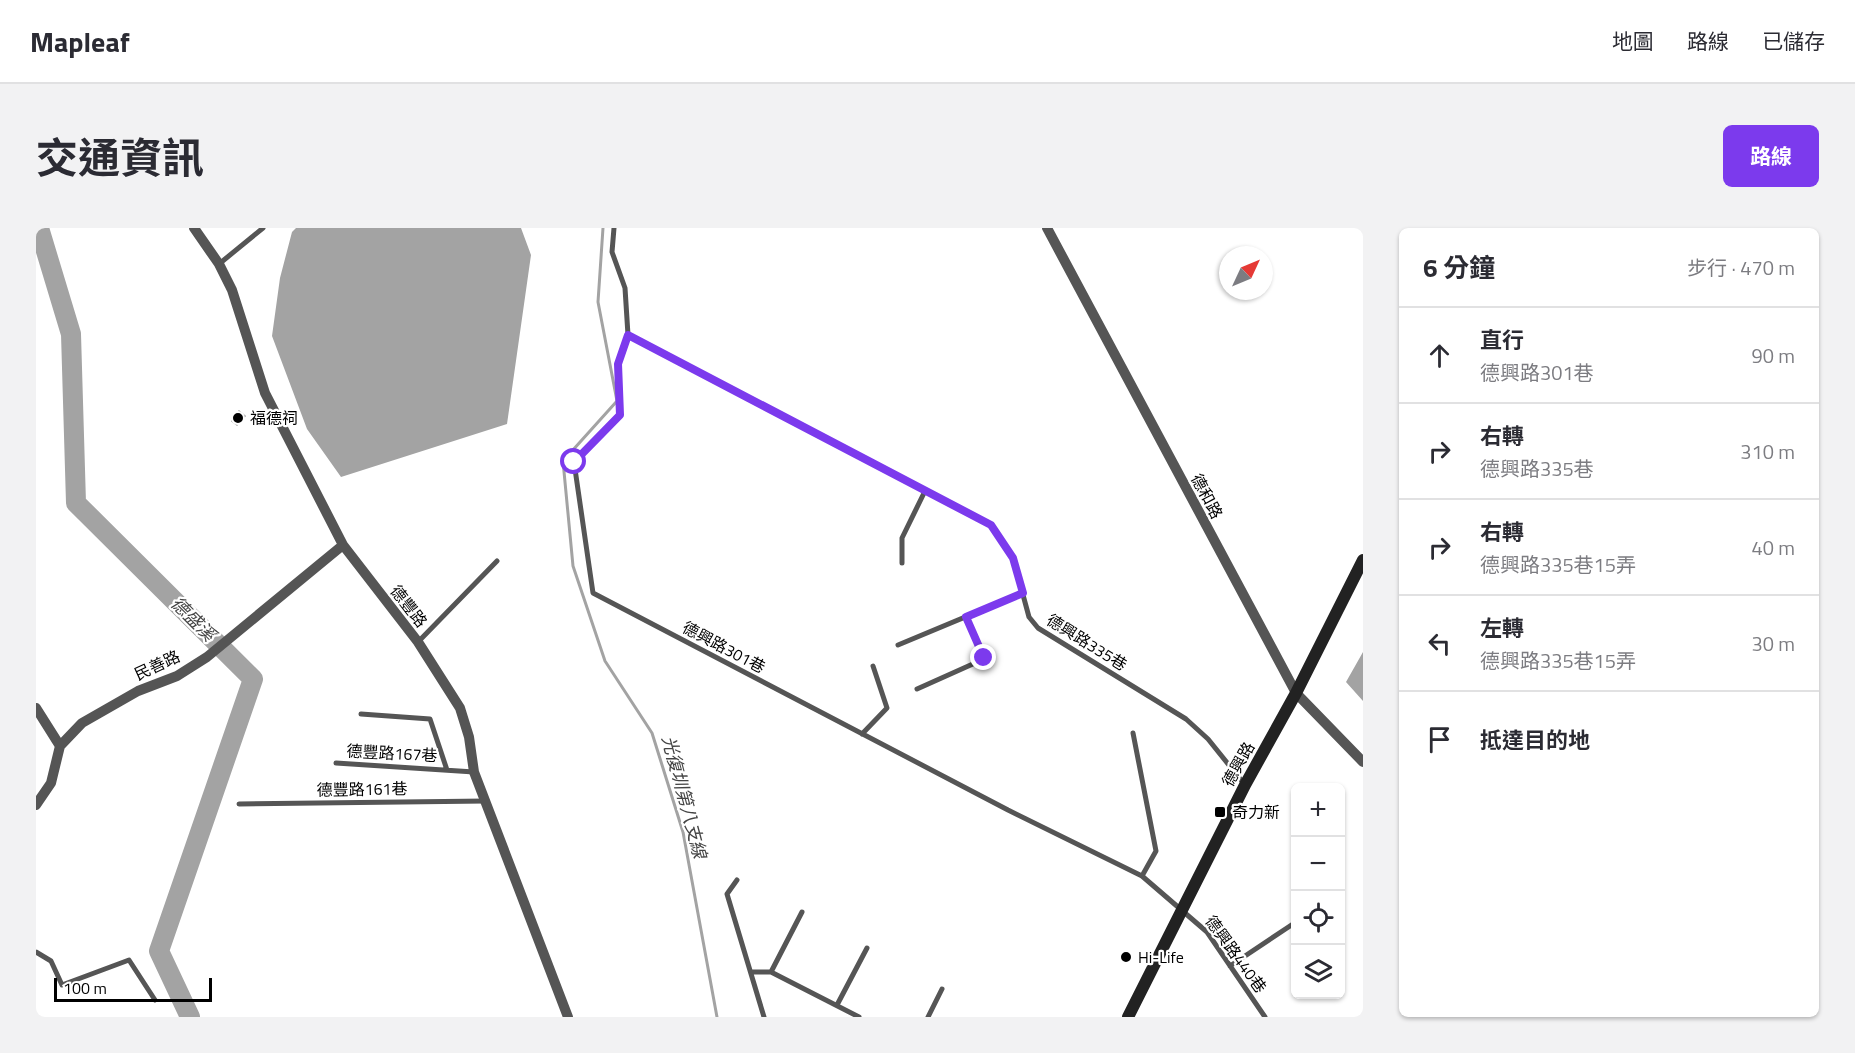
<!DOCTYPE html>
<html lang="zh-TW">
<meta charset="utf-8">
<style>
:root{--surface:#fff;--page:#f2f2f3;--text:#2b2b33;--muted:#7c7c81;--line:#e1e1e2;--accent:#7c3aed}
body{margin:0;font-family:"Titillium Web","Noto Sans TC",sans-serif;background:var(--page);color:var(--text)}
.controls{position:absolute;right:18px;bottom:18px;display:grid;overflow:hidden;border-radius:9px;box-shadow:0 2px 4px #0004}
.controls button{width:54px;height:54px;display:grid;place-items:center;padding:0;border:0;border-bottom:2px solid var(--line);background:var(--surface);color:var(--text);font:30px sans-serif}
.compass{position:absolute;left:1183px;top:18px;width:54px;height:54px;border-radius:50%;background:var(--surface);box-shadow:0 2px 4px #0004;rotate:46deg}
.scale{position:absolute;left:18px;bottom:15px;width:158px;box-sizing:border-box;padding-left:6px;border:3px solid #000;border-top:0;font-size:16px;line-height:21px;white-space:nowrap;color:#000;-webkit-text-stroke:4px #fff;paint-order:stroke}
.stop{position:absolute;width:18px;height:18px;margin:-14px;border:4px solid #7c3aed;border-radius:50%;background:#fff}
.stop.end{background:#7c3aed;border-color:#fff;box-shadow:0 2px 6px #0008}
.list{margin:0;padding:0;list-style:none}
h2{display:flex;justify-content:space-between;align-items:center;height:78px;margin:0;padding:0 24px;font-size:26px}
h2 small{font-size:20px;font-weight:400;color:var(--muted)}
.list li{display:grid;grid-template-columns:39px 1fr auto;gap:18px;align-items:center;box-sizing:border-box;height:96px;padding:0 24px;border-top:2px solid var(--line)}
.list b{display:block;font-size:22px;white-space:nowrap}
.list p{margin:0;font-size:20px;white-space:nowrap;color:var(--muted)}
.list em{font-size:20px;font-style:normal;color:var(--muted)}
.icon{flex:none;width:33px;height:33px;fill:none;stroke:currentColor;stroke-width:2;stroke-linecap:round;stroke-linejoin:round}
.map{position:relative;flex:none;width:1327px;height:789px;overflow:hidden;border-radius:9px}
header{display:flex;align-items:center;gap:36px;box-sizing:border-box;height:84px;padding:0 30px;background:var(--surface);border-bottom:2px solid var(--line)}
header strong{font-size:28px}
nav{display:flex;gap:33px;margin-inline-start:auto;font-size:21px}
.intro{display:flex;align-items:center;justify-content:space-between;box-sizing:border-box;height:144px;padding:0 36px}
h1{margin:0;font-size:42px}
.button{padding:15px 27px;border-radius:9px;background:var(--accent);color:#fff;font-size:21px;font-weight:700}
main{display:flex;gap:36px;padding:0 36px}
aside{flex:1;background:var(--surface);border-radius:9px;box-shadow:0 2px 4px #0004}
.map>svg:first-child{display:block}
</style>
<header>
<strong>Mapleaf</strong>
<nav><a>地圖</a><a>路線</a><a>已儲存</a></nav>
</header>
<div class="intro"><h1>交通資訊</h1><a class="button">路線</a></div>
<main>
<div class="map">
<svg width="1327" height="789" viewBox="0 0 1327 789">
<rect width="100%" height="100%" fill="#fff"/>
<path fill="#a3a3a3" d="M260,0H485L495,27L471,196L305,249L271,201L236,108L244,50L256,4Z
M1327,424V473L1310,454Z"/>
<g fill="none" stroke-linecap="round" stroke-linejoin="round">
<path stroke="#a3a3a3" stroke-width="3" d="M567,0L562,74L581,173L527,233L537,338L569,433L616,505L647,604L681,789"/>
<path stroke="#a3a3a3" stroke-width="20" d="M3,0L35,106L40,275L217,451L123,723L154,789"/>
</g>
<path fill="#c4c4c4" stroke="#999" stroke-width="1.5" d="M203,183L209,188L201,197L196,193Z"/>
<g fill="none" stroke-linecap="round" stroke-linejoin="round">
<path stroke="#555" stroke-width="5" d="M578,0L576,24L589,60L592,107L582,136L583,187L538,234L557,365L972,582L1106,648L1171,704L1229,789
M183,36L227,0
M592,107L955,297L977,330L993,389L1002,400L1150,491L1172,511L1209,557
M866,335V310L889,263
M382,414L461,333
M862,417L987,365
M881,461L948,431L930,389
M325,486L394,491L411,542
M1097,505L1120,623L1106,648
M826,506L851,480L837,438
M300,535L438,544
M203,576L450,573
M701,652L691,666L728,789
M0,724L15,733L26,757L93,732L119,772
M1194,738L1260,694
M716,744H735L823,789
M735,744L766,684
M801,777L831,720
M892,789L906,761"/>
<path stroke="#555" stroke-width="10" d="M158,0L183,36L196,62L229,165L307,317L382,414L424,480L433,509L438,544L532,789
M1011,0L1260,465L1327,534
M0,480L24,518
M0,577L15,555L24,518L46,495L102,463L141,448L171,429L307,317"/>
<path stroke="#222" stroke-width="12" d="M1092,789L1209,557L1260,465L1327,332"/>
</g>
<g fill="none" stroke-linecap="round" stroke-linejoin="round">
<path stroke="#7c3aed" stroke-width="8" d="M538,234L584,187L582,136L592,107L955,297L977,330L987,365L930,389L948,430"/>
</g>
<g fill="#000" stroke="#fff" stroke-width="2">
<circle cx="202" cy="190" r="6"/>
<rect x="1178" y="578" width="12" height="12" rx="3"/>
<circle cx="1090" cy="729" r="6"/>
</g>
<g text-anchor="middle" stroke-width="4.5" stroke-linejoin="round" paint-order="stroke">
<g font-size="16" fill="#000" stroke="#fff" text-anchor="start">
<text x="214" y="196">福德祠</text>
<text x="1196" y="590">奇力新</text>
<text x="1102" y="735">Hi-Life</text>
</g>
<g font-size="16" fill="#000" stroke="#fff">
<text transform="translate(1171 268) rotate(62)" y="6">德和路</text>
<text transform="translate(373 378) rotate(52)" y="6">德豐路</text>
<text transform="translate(1051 414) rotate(32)" y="6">德興路335巷</text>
<text transform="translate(688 419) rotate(28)" y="6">德興路301巷</text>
<text transform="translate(121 437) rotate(-25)" y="6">民善路</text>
<text transform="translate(356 525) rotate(3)" y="6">德豐路167巷</text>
<text transform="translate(1202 536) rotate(-61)" y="6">德興路</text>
<text transform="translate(326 561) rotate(-1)" y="6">德豐路161巷</text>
<text transform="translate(1200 726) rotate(54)" y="6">德興路440巷</text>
</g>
<g font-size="18" font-style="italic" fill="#444" stroke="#fff">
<text transform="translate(157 391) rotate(45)" y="6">德盛溪</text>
<text transform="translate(648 569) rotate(75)" y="6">光復圳第八支線</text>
</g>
</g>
</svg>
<div class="controls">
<button>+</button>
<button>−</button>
<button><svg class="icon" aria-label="locate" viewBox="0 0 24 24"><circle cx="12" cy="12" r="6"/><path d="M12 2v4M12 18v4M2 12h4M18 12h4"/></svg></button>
<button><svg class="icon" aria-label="layers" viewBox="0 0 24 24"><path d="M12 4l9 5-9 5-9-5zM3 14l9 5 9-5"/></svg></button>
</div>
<svg class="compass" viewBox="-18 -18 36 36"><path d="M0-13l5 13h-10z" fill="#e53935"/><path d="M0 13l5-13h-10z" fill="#7c7c81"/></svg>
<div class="scale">100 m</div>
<div class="stop" style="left:538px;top:234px"></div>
<div class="stop end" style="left:948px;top:430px"></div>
</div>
<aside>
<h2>6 分鐘<small>步行 · 470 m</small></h2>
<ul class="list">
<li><svg class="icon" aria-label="ahead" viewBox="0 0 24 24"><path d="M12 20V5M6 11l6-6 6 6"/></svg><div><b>直行</b><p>德興路301巷</p></div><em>90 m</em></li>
<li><svg class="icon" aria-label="right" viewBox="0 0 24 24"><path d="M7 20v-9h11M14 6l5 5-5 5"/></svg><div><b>右轉</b><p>德興路335巷</p></div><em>310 m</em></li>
<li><svg class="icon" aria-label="right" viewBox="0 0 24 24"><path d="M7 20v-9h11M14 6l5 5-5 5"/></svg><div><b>右轉</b><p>德興路335巷15弄</p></div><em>40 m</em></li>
<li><svg class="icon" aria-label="left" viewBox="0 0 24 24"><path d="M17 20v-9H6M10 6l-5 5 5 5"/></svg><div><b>左轉</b><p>德興路335巷15弄</p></div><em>30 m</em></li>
<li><svg class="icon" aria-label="arrive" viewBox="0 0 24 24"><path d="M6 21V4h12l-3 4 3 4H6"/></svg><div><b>抵達目的地</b></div></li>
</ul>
</aside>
</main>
